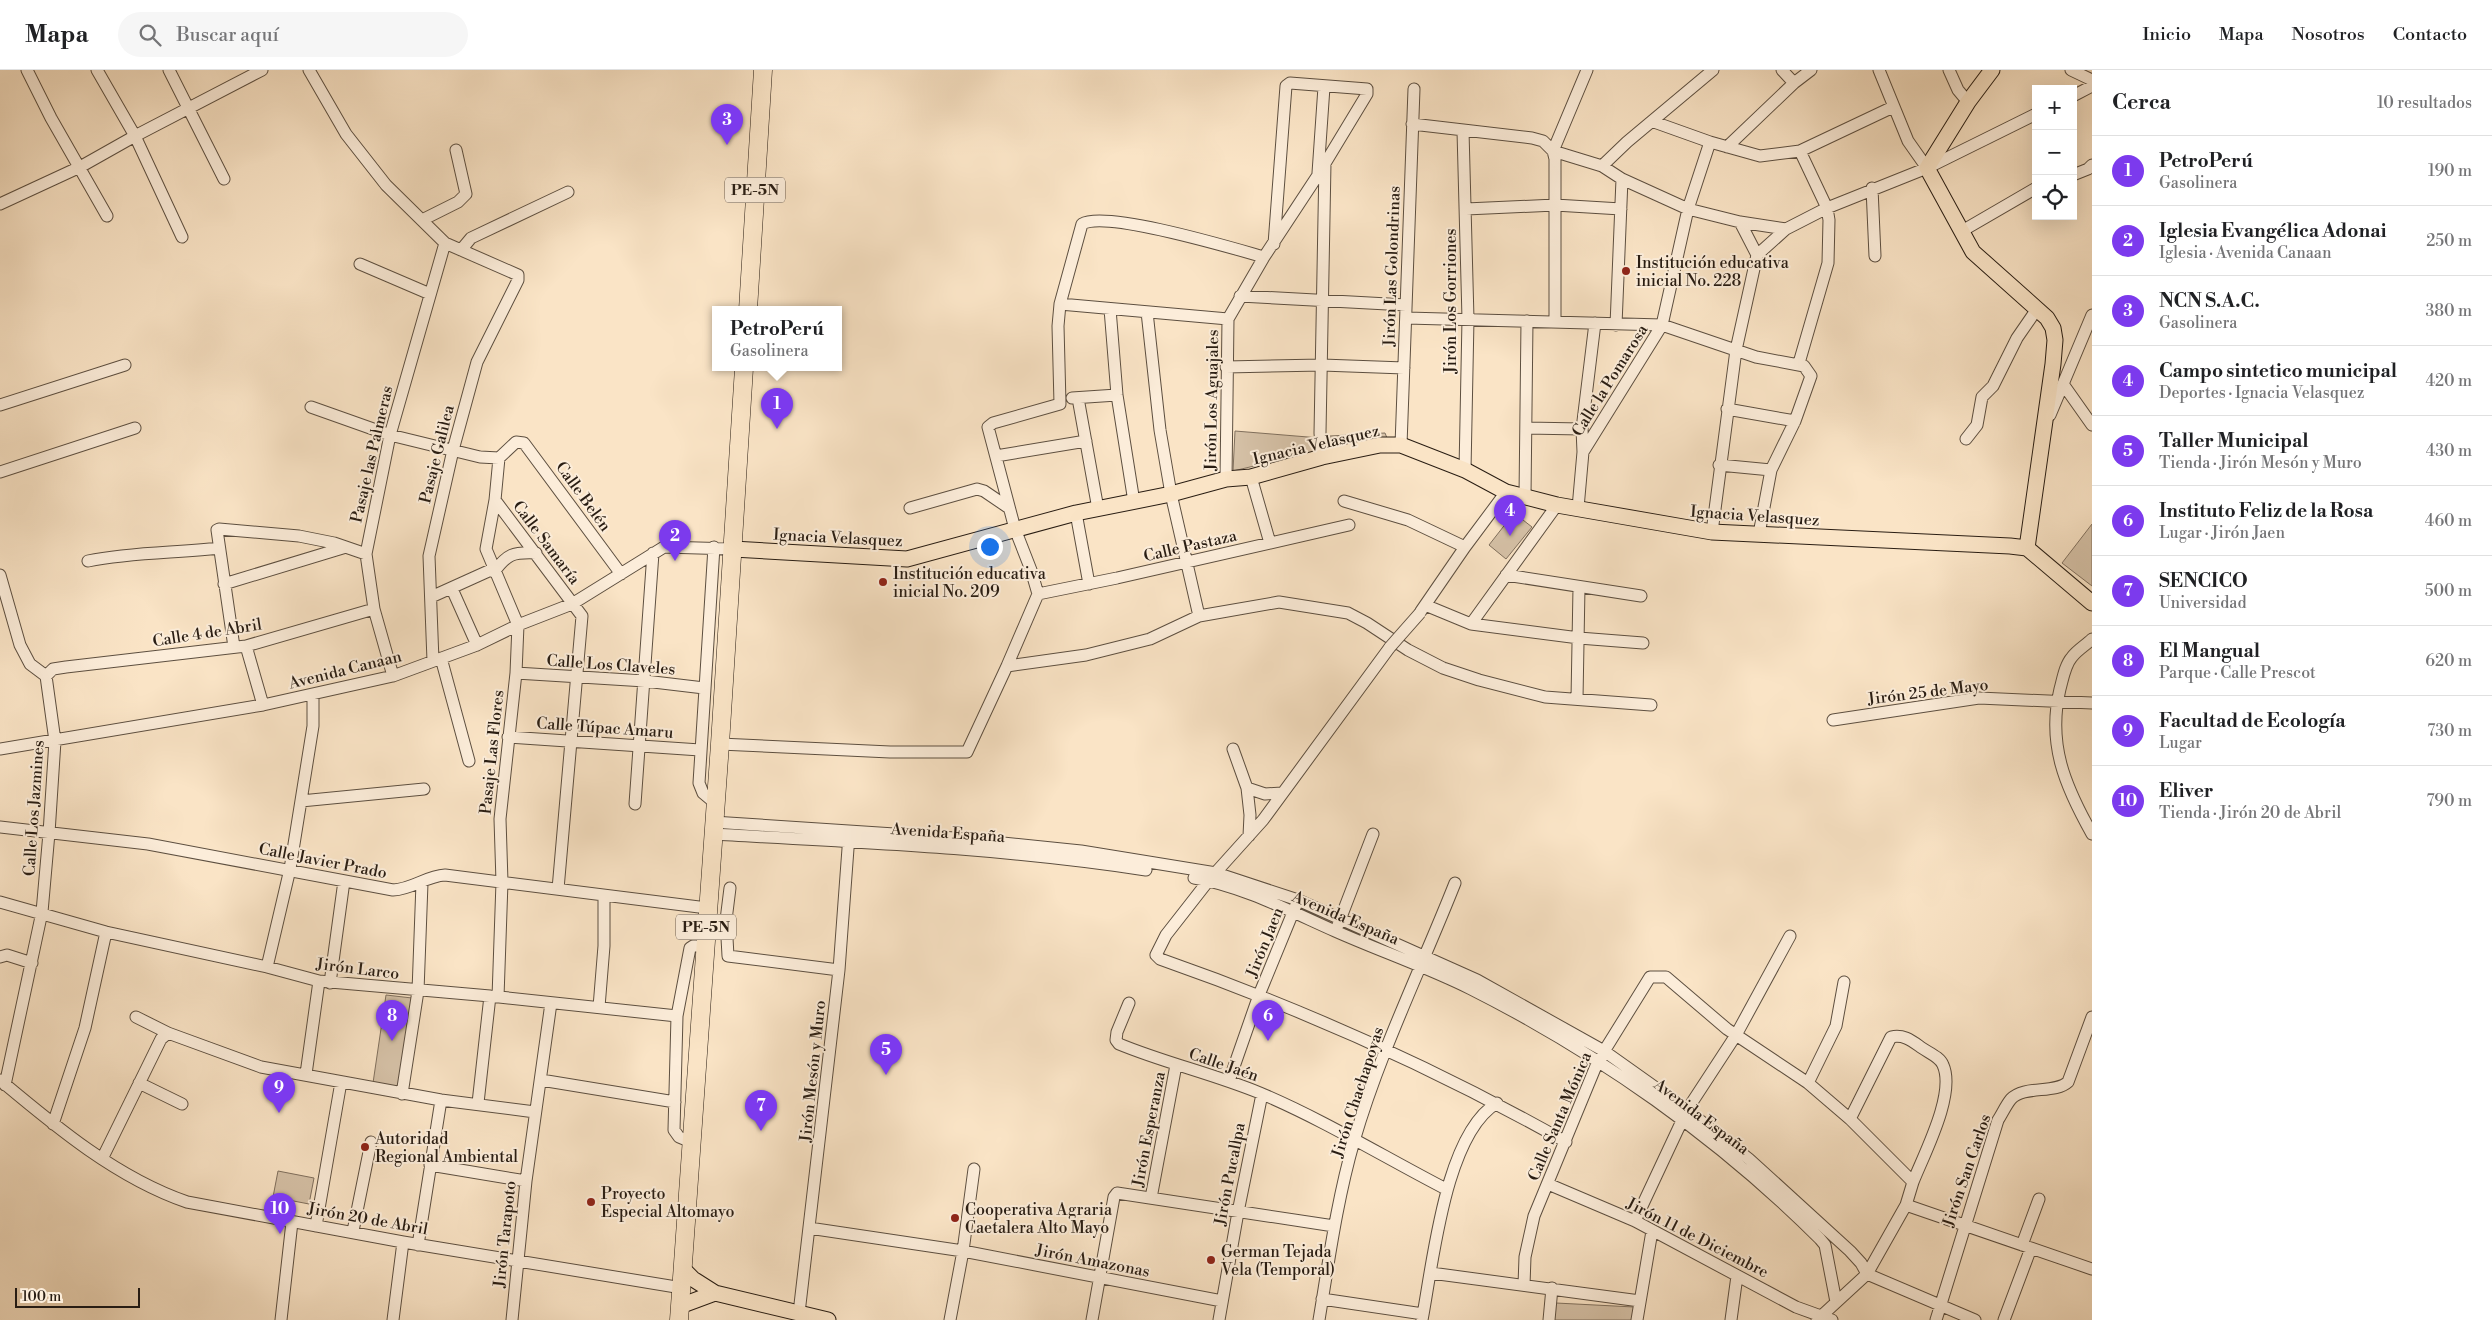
<!DOCTYPE html>
<html lang="es">
<meta charset="utf-8">
<style>
:root{--surface:#fff;--page:#f6f6f6;--text:#202124;--muted:#757577;--line:#e0e0e0;--accent:#7c3aed}
body{margin:0;font-family:"Libre Bodoni",serif;background:var(--page);color:var(--text)}
.controls{position:absolute;right:15px;top:15px;display:grid;overflow:hidden;border-radius:0px;box-shadow:0 5px 20px #0002}
.controls button{width:45px;height:45px;display:grid;place-items:center;padding:0;border:0;border-bottom:1px solid var(--line);background:var(--surface);color:var(--text);font:25px sans-serif}
.scale{position:absolute;left:15px;bottom:12px;width:125px;box-sizing:border-box;padding-left:5px;border:2px solid #291d13;border-top:0;font-size:14px;line-height:18px;white-space:nowrap;color:#291d13;-webkit-text-stroke:4px #fcedda;paint-order:stroke}
.you{position:absolute;left:989px;top:476px;width:18px;height:18px;margin:-12px;border:4px solid #fff;border-radius:50%;background:#1a73e8;box-shadow:0 0 0 8px #1a73e833}
.badge{display:grid;place-items:center;width:32px;height:32px;border-radius:50%;background:var(--accent);color:#fff;font-size:16px;font-weight:700}
.pin{position:absolute;translate:-50% -41px;filter:drop-shadow(0 1px 2px #0008)}
.pin::after{content:'';position:absolute;top:26px;width:18px;height:15px;background:inherit;clip-path:polygon(0 0,100% 0,50% 100%)}
.popup{position:absolute;left:712px;top:236px;width:130px;height:65px;box-sizing:border-box;display:grid;place-content:center;border-radius:0px;background:var(--surface);filter:drop-shadow(0 1px 4px #0005);font-size:16px;white-space:nowrap;color:var(--muted)}
.popup b{font-size:19px;color:var(--text)}
.popup::after{content:'';position:absolute;left:50%;top:100%;margin-left:-10px;border:10px solid transparent;border-top-color:var(--surface)}
.list{margin:0;padding:0;list-style:none}
h2{display:flex;justify-content:space-between;align-items:center;height:65px;margin:0;padding:0 20px;font-size:21px}
h2 small{font-size:16px;font-weight:400;color:var(--muted)}
.list li{display:grid;grid-template-columns:32px 1fr auto;gap:15px;align-items:center;box-sizing:border-box;height:70px;padding:0 20px;border-top:1px solid var(--line)}
.list b{display:block;font-size:19px;white-space:nowrap}
.list p{margin:0;font-size:16px;white-space:nowrap;color:var(--muted)}
.list em{font-size:16px;font-style:normal;color:var(--muted)}
.icon{flex:none;width:28px;height:28px;fill:none;stroke:currentColor;stroke-width:2;stroke-linecap:round;stroke-linejoin:round}
.map{position:relative;flex:none;width:2092px;height:1250px;overflow:hidden}
header{display:flex;align-items:center;gap:30px;box-sizing:border-box;height:70px;padding:0 25px;background:var(--surface);border-bottom:1px solid var(--line)}
header strong{font-size:24px}
nav{display:flex;gap:28px;margin-inline-start:auto;font-size:18px}
.search{width:350px;height:45px;background:var(--page);display:flex;align-items:center;gap:12px;box-sizing:border-box;padding:0 18px;border-radius:28px;color:var(--muted);font-size:19px}
main{display:flex}
aside{flex:1;background:var(--surface)}
.map>svg:first-child{display:block}
</style>
<header>
<strong>Mapa</strong>
<div class="search"><svg class="icon" aria-label="search" viewBox="0 0 24 24"><circle cx="10" cy="10" r="6"/><path d="M15 15l6 6"/></svg>Buscar aquí</div>
<nav><a>Inicio</a><a>Mapa</a><a>Nosotros</a><a>Contacto</a></nav>
</header>
<main>
<div class="map">
<svg width="2092" height="1250" viewBox="0 0 2092 1250">
<rect width="100%" height="100%" fill="#fae4c6"/>
<filter id="stains"><feTurbulence type="fractalNoise" baseFrequency=".004" numOctaves="4"/><feColorMatrix values="0 0 0 0 .2 0 0 0 0 .09 0 0 0 0 .02 0 0 0 .5 -.17"/></filter>
<radialGradient id="worn" r=".72"><stop offset=".6" stop-color="#630" stop-opacity="0"/><stop offset="1" stop-color="#630" stop-opacity=".3"/></radialGradient>
<path fill="#d6c2a8" stroke="#80705e" d="M1235,361L1320,368L1322,380L1233,401Z
M1385,363L1387,368L1329,376L1330,366Z
M1514,443L1532,457L1506,489L1489,475Z
M2092,454V516L2062,493Z
M386,925L412,928L399,1017L373,1013Z
M278,1101L314,1108L309,1134L273,1127Z
M1556,1233L1634,1237L1632,1250H1553Z"/>
<g fill="none" stroke-linecap="round" stroke-linejoin="round">
<defs>
<path id="minor" d="M27,0L51,48L107,146
M97,0L135,66L182,167
M169,0L224,109
M309,0L346,64L386,115L445,173L518,205V210L477,292L453,380L429,486L433,591
M1587,0L1553,81L1602,96L1622,109L1688,139L1740,152L1786,159
M1782,0L1794,13
M1879,0L1908,71L1927,98
M1949,0L1958,20L1968,32
M2071,0L2092,10
M2073,26L2092,16
M1654,52L1710,72L1760,86L1800,81L1893,37
M1412,54L1532,68L1543,71L1553,81L1555,89V251
M1463,61L1468,249L1465,400
M1727,77L1794,13L1811,0
M1602,96L1627,72L1713,0
M1318,103L1324,17
M2073,105L2088,99L2092,95
M1872,118L1875,186
M0,134L80,97L135,66L262,0
M1466,139L1555,135L1621,139
M422,150L458,132L466,124L456,80
M1740,152L1757,185
M1962,161L2036,118
M461,180L471,168L568,122
M360,194L430,224
M1240,226L1406,235
M1060,234L1228,249
M1110,239L1117,325L1134,432
M1147,242L1160,360L1171,424L1199,546
M1407,248L1662,255L1756,287L1804,296L1811,306L1795,351L1771,400L1759,464
M1616,255L1622,109
M1799,293L1828,193L1829,150L1827,138L1800,81
M1226,297L1322,295L1404,298
M2063,314L2092,355
M1072,328L1117,325
M1078,328L1098,439
M0,335L125,295
M311,337L390,365L480,387L499,388L516,372L524,373L621,504
M1727,339L1795,351
M2050,345L2092,245
M1526,358L1582,359
M1966,369L1977,355L1982,327L1993,316L2017,268L2037,239
M1401,375L1414,19
M1583,382L1662,255L1688,139L1710,72
M996,386L1086,371
M1322,387L1320,363L1325,93
M1719,395L1771,400
M0,402L135,358
M1251,407L1270,473
M1226,409L1228,249L1264,187L1318,105L1367,24V19L1290,13L1286,16L1274,174
M1525,426L1527,251
M495,430L582,546L558,819
M1344,431L1408,450L1465,477
M910,438L977,419L984,421L1009,438
M1578,438L1583,382L1582,359L1595,253
M1076,443L1089,514
M1712,462L1736,280L1757,185L1786,159L1827,138L1927,98L2036,44
M714,477L699,713L703,723L715,733
M88,491C131,482 175,483 219,478
M494,502C507,484 513,482 536,483
M0,505L20,575L30,594L46,606
M1506,505L1641,526
M224,514L346,477
M452,519L477,575
M1038,524L1117,508L1349,455
M431,527L493,499
M1425,535L1471,554L1579,568L1643,573
M1421,541L1465,477L1506,422
M1471,554L1557,435
M2092,569C2086,575 2077,580 2072,587C2065,595 2063,608 2060,619C2047,674 2065,716 2092,764
M246,576L263,635
M234,577L217,460L219,459L299,466L334,473L366,484
M1390,577L1263,750L1209,810L1166,865L1156,885L1160,889C1300,938 1437,999 1566,1072
M441,588L469,691
M1007,596L1086,585L1150,569L1199,546L1279,532L1348,543L1367,553L1408,580L1443,598L1479,610L1545,627L1651,635
M516,603L645,611L704,618
M46,606L53,599L66,597L246,576L374,539
M393,606L374,539L366,484L390,365L445,173
M1577,629L1579,517
M1833,650L1979,628L2092,633
M508,667L700,680
M720,674L890,682H967L1007,596L1038,524L1031,500L1015,459L988,357L993,353L1060,334L1058,256L1060,234L1082,154C1106,140 1232,178 1264,187
M0,679L263,635L393,606L477,575L518,555L572,534L664,477L733,479
M1233,679L1247,718L1265,724L1282,723
M1247,718L1250,745L1249,766
M301,731L424,719
M635,734L653,483
M713,752L955,768L1081,781L1216,803L1298,830L1477,910L1604,981L1687,1040L1749,1089L1850,1181L1861,1193L1867,1204L1975,1250
M0,757L148,774L393,820C413,819 426,806 445,805L707,838
M712,764C857,772 1003,778 1146,800
M1194,808C1240,815 1292,842 1335,861C1380,881 1427,897 1471,919C1598,983 1719,1068 1820,1169L1825,1175L1836,1232
M730,818L726,850L728,886L839,900
M0,832L106,862L267,897L319,911L490,926L677,946
M1338,855L1373,764
M0,887L7,885L32,893
M267,897L290,799L313,656V624
M330,913L344,811
M498,927L502,812L500,749L516,603L518,555L486,479L495,430L499,388
M1129,933L1117,962L1116,970L1119,974C1165,993 1214,1004 1260,1023C1324,1050 1384,1087 1446,1119
M599,937L604,876V826
M136,947L168,963
M306,1004L319,911
M0,1010C56,1057 117,1108 187,1132L403,1172L682,1218
M541,1010L675,1032
M1229,1011L1259,925L1296,835
M139,1013L182,1034
M1808,1013L1836,956L1844,912
M5,1015L42,842L49,763L55,671L46,606
M402,1024L418,921L422,813
M478,1033L490,926
M1850,1049L1891,967C1904,964 1912,971 1922,978C1929,983 1940,987 1943,995C1956,1024 1924,1084 1913,1112
M53,1054L85,958L106,862
M691,1072L679,1067L674,1060L677,946L690,878L693,876H705
M102,1089L161,969L168,963L261,997L441,1030L535,1042
M430,1095L526,1111
M1548,1114L1635,1151L1796,1237L1832,1250
M1151,1128L1176,995
M1906,1135L2092,1199
M1635,1151L1687,1040L1736,965L1790,866
M316,1156L341,1012
M809,1158L963,1181L1222,1231
M353,1161L371,1072
M418,1175L441,1030
M2022,1175L2039,1129
M1431,1203L1640,1231
M1524,1215L1525,1187L1534,1146L1598,991L1650,907H1666L1727,959L1808,1013L1850,1049L1913,1112L1906,1135L1867,1204L1817,1250
M1322,1229L1423,1244
M799,1243L839,900L849,765
M281,1250L292,1152
M393,1250L403,1172
M512,1250L526,1111L551,933
M950,1250L963,1181L974,1099
M1092,1250L1114,1127L1117,1123L1334,1156
M1219,1250L1238,1142L1262,1024
M1319,1250C1329,1190 1337,1130 1354,1071C1380,982 1421,899 1455,813
M1422,1250C1433,1193 1445,1064 1497,1033
M1549,1250L1552,1218
M1637,1250L1652,1161
M1731,1250L1737,1206
M1936,1250L1998,1050C2002,1044 2006,1035 2011,1029C2024,1015 2055,1024 2068,1012L2092,947
M2004,1250L2031,1178"/>
<path id="major" d="M1992,0L1968,32L1927,98L1973,182L2047,248L2053,258L2055,270L2053,294L2027,478
M733,479L907,489L1076,443L1171,424L1226,409L1251,407L1322,387L1380,375H1401L1465,400L1506,422L1557,435L1712,462L2010,476L2027,478L2092,533
M683,1199L693,1209L715,1223L828,1250
M680,1236L715,1223"/>
<path id="highway" d="M748,240L763,0
M679,1250L720,674L744,298"/>
</defs>
<use href="#minor" stroke="#5d4f40" stroke-width="13"/>
<use href="#major" stroke="#291d13" stroke-width="17"/>
<use href="#highway" stroke="#291d13" stroke-width="19"/>
<use href="#minor" stroke="#fcedda" stroke-width="11"/>
<use href="#major" stroke="#fae4c6" stroke-width="15"/>
<use href="#highway" stroke="#fae4c6" stroke-width="18"/>
<defs>
<path id="minor-bridge" d="M1390,577L1420,543"/>
</defs>
<use href="#minor-bridge" stroke="#5d4f40" stroke-width="13" stroke-linecap="butt"/>
<use href="#minor-bridge" stroke="#fcedda" stroke-width="11"/>
</g>
<g fill="#8f2418" stroke="#fcedda" stroke-width="2">
<circle cx="1626" cy="201" r="5"/>
<circle cx="883" cy="512" r="5"/>
<circle cx="365" cy="1077" r="5"/>
<circle cx="591" cy="1132" r="5"/>
<circle cx="955" cy="1148" r="5"/>
<circle cx="1211" cy="1190" r="5"/>
</g>
<g text-anchor="middle" stroke-width="4" stroke-linejoin="round" paint-order="stroke">
<g fill="#fcedda" stroke="#685b4f" stroke-width="1">
<rect x="725" y="107.5" width="60" height="25" rx="4"/>
<rect x="676" y="844.5" width="60" height="25" rx="4"/>
</g>
<g font-size="15" font-weight="bold" fill="#291d13">
<text x="755" y="125">PE-5N</text>
<text x="706" y="862">PE-5N</text>
</g>
<g font-size="16" fill="#291d13" stroke="#fcedda" text-anchor="start">
<text x="1636" y="198">Institución educativa<tspan x="1636" dy="18">inicial No. 228</tspan></text>
<text x="893" y="509">Institución educativa<tspan x="893" dy="18">inicial No. 209</tspan></text>
<text x="375" y="1074">Autoridad<tspan x="375" dy="18">Regional Ambiental</tspan></text>
<text x="601" y="1129">Proyecto<tspan x="601" dy="18">Especial Altomayo</tspan></text>
<text x="965" y="1145">Cooperativa Agraria<tspan x="965" dy="18">Caetalera Alto Mayo</tspan></text>
<text x="1221" y="1187">German Tejada<tspan x="1221" dy="18">Vela (Temporal)</tspan></text>
</g>
<g font-size="16" fill="#291d13" stroke="#fcedda">
<text transform="translate(1391 196) rotate(-88)" y="6">Jirón Las Golondrinas</text>
<text transform="translate(1450 231) rotate(-90)" y="6">Jirón Los Gorriones</text>
<text transform="translate(1609 310) rotate(-58)" y="6">Calle la Pomarosa</text>
<text transform="translate(1211 330) rotate(-89)" y="6">Jirón Los Aguajales</text>
<text transform="translate(1316 374) rotate(-13)" y="6">Ignacia Velasquez</text>
<text transform="translate(371 384) rotate(-77)" y="6">Pasaje las Palmeras</text>
<text transform="translate(436 384) rotate(-76)" y="6">Pasaje Galilea</text>
<text transform="translate(584 426) rotate(54)" y="6">Calle Belén</text>
<text transform="translate(1755 445) rotate(4)" y="6">Ignacia Velasquez</text>
<text transform="translate(838 467) rotate(3)" y="6">Ignacia Velasquez</text>
<text transform="translate(547 472) rotate(53)" y="6">Calle Samaría</text>
<text transform="translate(1190 475) rotate(-13)" y="6">Calle Pastaza</text>
<text transform="translate(207 562) rotate(-9)" y="6">Calle 4 de Abril</text>
<text transform="translate(611 594) rotate(4)" y="6">Calle Los Claveles</text>
<text transform="translate(345 599) rotate(-14)" y="6">Avenida Canaan</text>
<text transform="translate(1928 621) rotate(-7)" y="6">Jirón 25 de Mayo</text>
<text transform="translate(605 657) rotate(4)" y="6">Calle Túpac Amaru</text>
<text transform="translate(491 682) rotate(-84)" y="6">Pasaje Las Flores</text>
<text transform="translate(33 738) rotate(-86)" y="6">Calle Los Jazmines</text>
<text transform="translate(948 762) rotate(4)" y="6">Avenida España</text>
<text transform="translate(323 790) rotate(11)" y="6">Calle Javier Prado</text>
<text transform="translate(1346 847) rotate(23)" y="6">Avenida España</text>
<text transform="translate(1264 872) rotate(-68)" y="6">Jirón Jaen</text>
<text transform="translate(358 898) rotate(7)" y="6">Jirón Larco</text>
<text transform="translate(1224 994) rotate(19)" y="6">Calle Jaén</text>
<text transform="translate(812 1001) rotate(-84)" y="6">Jirón Mesón y Muro</text>
<text transform="translate(1357 1022) rotate(-72)" y="6">Jirón Chachapoyas</text>
<text transform="translate(1559 1046) rotate(-67)" y="6">Calle Santa Mónica</text>
<text transform="translate(1702 1046) rotate(37)" y="6">Avenida España</text>
<text transform="translate(1148 1059) rotate(-79)" y="6">Jirón Esperanza</text>
<text transform="translate(1966 1100) rotate(-71)" y="6">Jirón San Carlos</text>
<text transform="translate(1229 1104) rotate(-79)" y="6">Jirón Pucallpa</text>
<text transform="translate(368 1148) rotate(10)" y="6">Jirón 20 de Abril</text>
<text transform="translate(504 1164) rotate(-84)" y="6">Jirón Tarapoto</text>
<text transform="translate(1698 1167) rotate(27)" y="6">Jirón 11 de Diciembre</text>
<text transform="translate(1093 1190) rotate(11)" y="6">Jirón Amazonas</text>
</g>
</g>
<rect width="100%" height="100%" filter="url(#stains)"/>
<rect width="100%" height="100%" fill="url(#worn)"/>
</svg>
<div class="controls">
<button>+</button>
<button>−</button>
<button><svg class="icon" aria-label="locate" viewBox="0 0 24 24"><circle cx="12" cy="12" r="6"/><path d="M12 2v4M12 18v4M2 12h4M18 12h4"/></svg></button>
</div>
<div class="scale">100 m</div>
<div class="you"></div>
<div class="pin badge" style="left:777px;top:359px">1</div>
<div class="popup"><b>PetroPerú</b>Gasolinera</div>
<div class="pin badge" style="left:675px;top:491px">2</div>
<div class="pin badge" style="left:727px;top:75px">3</div>
<div class="pin badge" style="left:1510px;top:466px">4</div>
<div class="pin badge" style="left:886px;top:1005px">5</div>
<div class="pin badge" style="left:1268px;top:971px">6</div>
<div class="pin badge" style="left:761px;top:1061px">7</div>
<div class="pin badge" style="left:392px;top:971px">8</div>
<div class="pin badge" style="left:279px;top:1043px">9</div>
<div class="pin badge" style="left:280px;top:1164px">10</div>
</div>
<aside>
<h2>Cerca<small>10 resultados</small></h2>
<ul class="list">
<li><span class="badge">1</span><div><b>PetroPerú</b><p>Gasolinera</p></div><em>190 m</em></li>
<li><span class="badge">2</span><div><b>Iglesia Evangélica Adonai</b><p>Iglesia · Avenida Canaan</p></div><em>250 m</em></li>
<li><span class="badge">3</span><div><b>NCN S.A.C.</b><p>Gasolinera</p></div><em>380 m</em></li>
<li><span class="badge">4</span><div><b>Campo sintetico municipal</b><p>Deportes · Ignacia Velasquez</p></div><em>420 m</em></li>
<li><span class="badge">5</span><div><b>Taller Municipal</b><p>Tienda · Jirón Mesón y Muro</p></div><em>430 m</em></li>
<li><span class="badge">6</span><div><b>Instituto Feliz de la Rosa</b><p>Lugar · Jirón Jaen</p></div><em>460 m</em></li>
<li><span class="badge">7</span><div><b>SENCICO</b><p>Universidad</p></div><em>500 m</em></li>
<li><span class="badge">8</span><div><b>El Mangual</b><p>Parque · Calle Prescot</p></div><em>620 m</em></li>
<li><span class="badge">9</span><div><b>Facultad de Ecología</b><p>Lugar</p></div><em>730 m</em></li>
<li><span class="badge">10</span><div><b>Eliver</b><p>Tienda · Jirón 20 de Abril</p></div><em>790 m</em></li>
</ul>
</aside>
</main>
